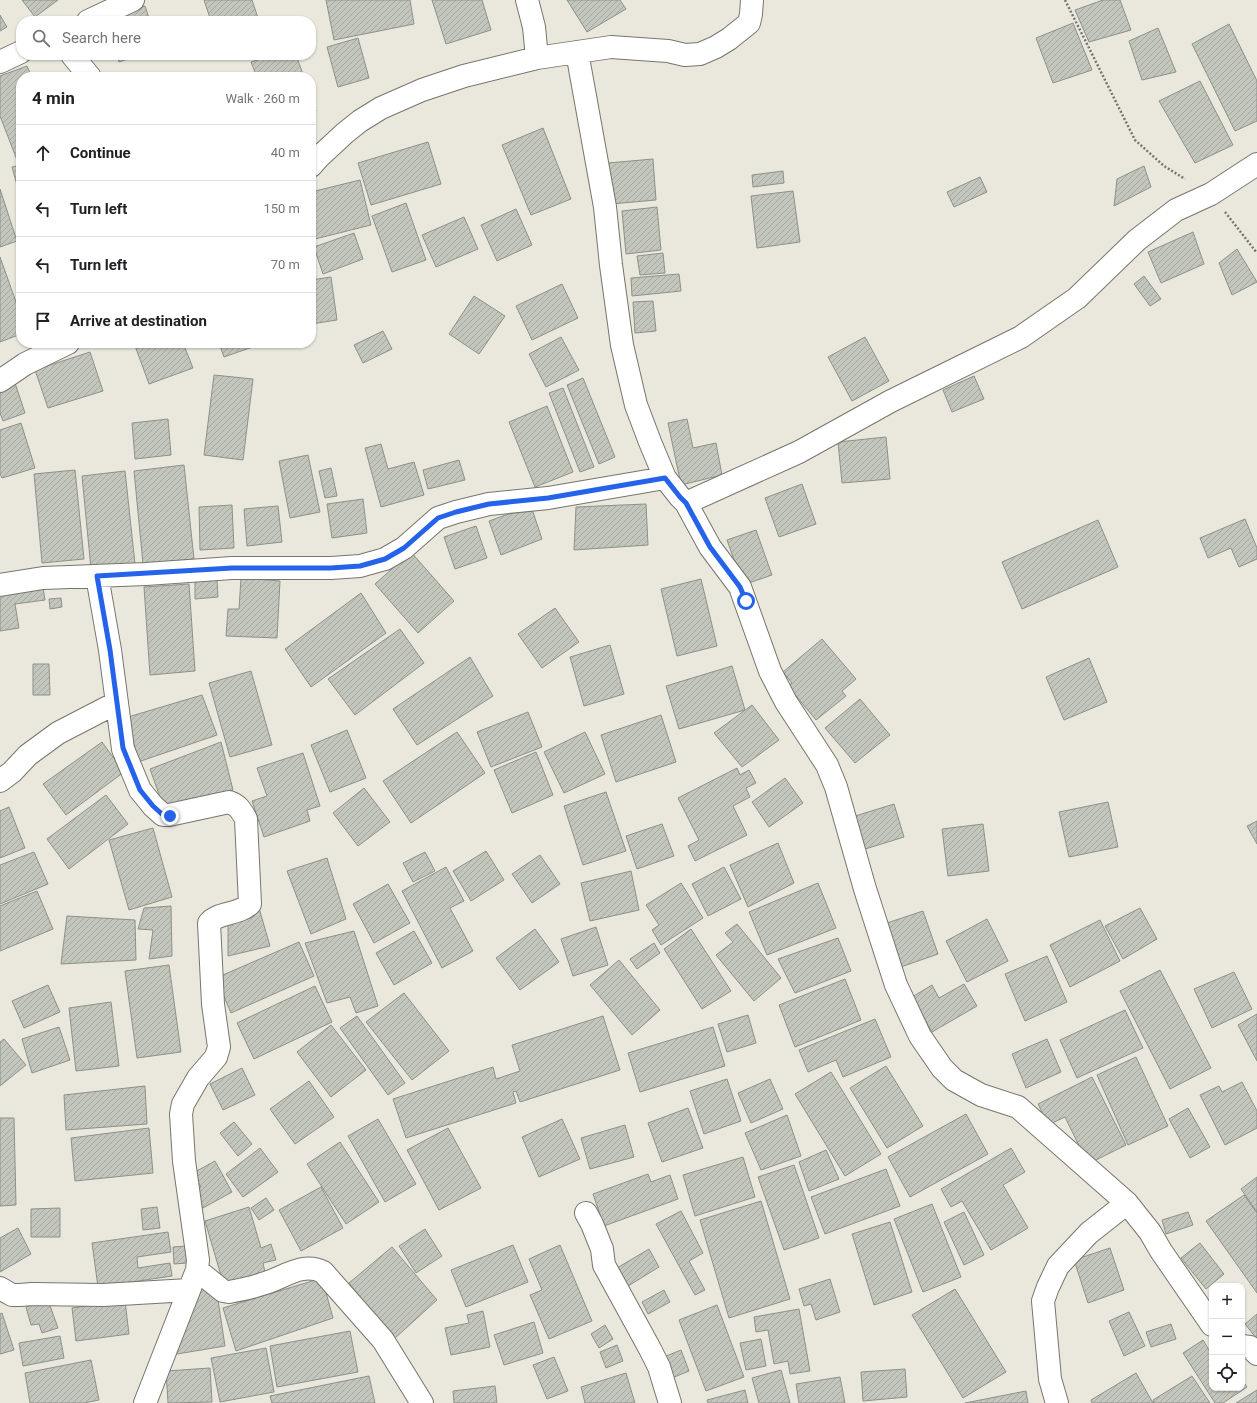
<!DOCTYPE html>
<meta charset="utf-8">
<style>
:root{--surface:#fff;--page:#f6f6f6;--text:#202124;--muted:#757577;--line:#e0e0e0}
body{margin:0;font-family:Roboto,sans-serif;background:var(--page);color:var(--text)}
.controls{position:absolute;right:12px;bottom:12px;display:grid;overflow:hidden;border-radius:8px;box-shadow:0 1px 3px #0004}
.controls button{width:36px;height:36px;display:grid;place-items:center;padding:0;border:0;border-bottom:1px solid var(--line);background:var(--surface);color:var(--text);font:20px sans-serif}
.stop{position:absolute;width:12px;height:12px;margin:-9px;border:3px solid #2563eb;border-radius:50%;background:#fff}
.stop.end{background:#2563eb;border-color:#fff;box-shadow:0 1px 4px #0008}
.list{margin:0;padding:0;list-style:none}
h2{display:flex;justify-content:space-between;align-items:center;height:52px;margin:0;padding:0 16px;font-size:17px}
h2 small{font-size:13px;font-weight:400;color:var(--muted)}
.list li{display:grid;grid-template-columns:26px 1fr auto;gap:12px;align-items:center;box-sizing:border-box;height:56px;padding:0 16px;border-top:1px solid var(--line)}
.list b{display:block;font-size:15px;white-space:nowrap}
.list em{font-size:13px;font-style:normal;color:var(--muted)}
.icon{flex:none;width:22px;height:22px;fill:none;stroke:currentColor;stroke-width:2;stroke-linecap:round;stroke-linejoin:round}
.map{position:relative;flex:none;width:1257px;height:1403px;overflow:hidden}
.search{position:absolute;background:var(--surface);box-shadow:0 1px 3px #0004;left:16px;top:16px;width:300px;height:44px;display:flex;align-items:center;gap:10px;box-sizing:border-box;padding:0 14px;border-radius:16px;color:var(--muted);font-size:15px}
.panel{position:absolute;background:var(--surface);box-shadow:0 1px 3px #0004;left:16px;top:72px;width:300px;height:276px;border-radius:16px}
.map>svg:first-child{display:block}
</style>
<div class="map">
<svg width="1257" height="1403" viewBox="0 0 1257 1403">
<defs>
<pattern id="building-hatch" width="6" height="6" patternUnits="userSpaceOnUse"><rect width="6" height="6" fill="#c2c6bd"/><path d="M-1 1l2-2M0 6l6-6M5 7l2-2" fill="none" stroke="#a6a9a1"/></pattern>
</defs>
<rect width="100%" height="100%" fill="#eae8dd"/>
<path fill="url(#building-hatch)" stroke="#8d9188" d="M22,0H58L35,17Z
M204,0H252L259,21H211Z
M326,0H410L414,24L334,40Z
M432,0H482L491,30L446,44Z
M567,0H620L626,9L587,32Z
M1103,0H1120L1131,30L1089,42L1075,10Z
M145,6L150,21H105V20Z
M0,15L7,27L0,31Z
M1073,23L1092,70L1053,83L1036,38Z
M1229,24L1257,81V121L1235,131L1192,44Z
M1158,28L1176,72L1142,80L1129,41Z
M358,38L369,78L338,87L327,47Z
M117,55H139L119,62Z
M271,55H296L304,77H257L251,62Z
M27,66L32,77H21V158L17,160L0,116V76Z
M1200,81L1233,145L1195,163L1159,101Z
M311,96L316,111L311,113Z
M543,128L571,199L531,215L502,145Z
M428,142L441,184L371,205L358,163Z
M653,159L656,200L611,204L608,163Z
M21,165V199L12,167Z
M1144,166L1151,187L1114,206L1117,179Z
M783,171L784,183L753,187L752,175Z
M980,177L987,192L954,207L947,192Z
M360,180L371,225L311,240V192Z
M0,189L17,241L0,247Z
M793,191L800,242L757,248L751,196Z
M406,203L426,260L392,272L372,216Z
M657,207L661,250L626,254L622,211Z
M516,209L532,245L497,261L481,225Z
M464,217L478,249L436,267L422,235Z
M1193,232L1204,264L1161,283L1148,252Z
M354,233L363,259L323,274L314,247Z
M1237,249L1257,282L1232,295L1219,263Z
M663,253L665,273L640,275L637,256Z
M0,257L21,316V334L0,342Z
M679,274L681,291L632,296L631,278Z
M1144,276L1161,299L1150,306L1134,284Z
M331,277L337,320L311,324V280Z
M562,284L578,318L532,340L516,306Z
M474,296L505,316L479,354L449,334Z
M653,301L656,331L635,333L633,302Z
M383,331L392,349L363,363L354,345Z
M561,337L579,370L546,387L529,354Z
M865,337L889,381L852,401L828,357Z
M134,343H183L193,368L149,384Z
M219,343H264L224,357Z
M90,352L103,391L48,408L35,370Z
M214,375L253,379L243,460L204,455Z
M974,376L984,399L952,412L943,390Z
M583,378L615,457L599,464L567,385Z
M14,380L25,413L3,421L0,413V385Z
M563,388L594,467L580,472L549,393Z
M547,406L573,472L535,487L509,422Z
M168,419L171,455L135,459L132,423Z
M687,419L693,448L716,443L722,475L681,485L668,423Z
M21,423L35,468L2,478L0,474V430Z
M886,437L890,479L842,483L838,442Z
M381,444L388,469L414,462L424,495L381,507L365,448Z
M308,455L320,512L290,518L279,461Z
M459,460L465,480L428,489L423,470Z
M184,465L194,559L143,564L134,471Z
M331,468L337,496L325,498L319,471Z
M75,470L84,559L42,563L34,474Z
M125,471L135,564L91,569L82,476Z
M802,484L816,524L779,537L765,498Z
M363,499L367,533L332,538L327,504Z
M646,504L648,545L574,550L576,507Z
M232,505L234,548L200,550L199,507Z
M278,506L282,542L247,546L244,509Z
M531,506L542,539L501,555L489,521Z
M1245,519L1257,548V559L1239,567L1231,548L1208,558L1200,538Z
M1098,520L1118,567L1022,609L1002,562Z
M476,526L487,558L455,569L444,537Z
M756,530L772,575L743,585L727,540Z
M411,552L454,601L418,633L375,584Z
M241,578L280,581L277,638L226,636L228,609H239Z
M701,579L717,646L677,656L661,589Z
M217,580L218,597L195,599V581Z
M189,584L195,671L150,675L144,587Z
M43,587L45,600L15,604L19,628L0,631V594Z
M361,593L386,633L311,687L285,649Z
M61,598L62,607L50,609L49,599Z
M555,608L579,642L542,668L518,634Z
M400,629L424,663L355,715L328,679Z
M822,639L856,679L842,691L846,696L816,720L788,686L792,683L783,672Z
M610,645L624,694L584,706L570,657Z
M470,657L493,696L417,745L393,709Z
M1089,658L1107,702L1064,720L1046,677Z
M33,664H49L50,695H33Z
M732,666L745,710L679,729L666,686Z
M251,671L272,745L230,757L209,683Z
M202,695L217,735L138,762L128,717Z
M860,699L890,735L855,763L825,728Z
M752,705L779,740L742,767L714,733Z
M528,712L542,747L491,767L477,732Z
M661,715L676,762L616,782L601,735Z
M347,730L366,778L330,792L311,745Z
M457,732L485,773L411,823L383,781Z
M585,732L605,774L564,793L544,752Z
M102,742L124,772L66,815L43,784Z
M221,742L233,790L165,811L150,769Z
M536,752L553,795L512,813L494,770Z
M303,753L320,806L307,810L310,821L264,837L252,801L267,796L257,768Z
M737,768L740,775L749,770L756,783L746,788L750,797L733,806L747,835L695,861L688,846L699,840L678,798Z
M785,778L803,803L769,827L752,802Z
M364,788L390,822L358,846L333,813Z
M606,792L626,851L583,865L564,806Z
M106,795L128,824L69,869L47,839Z
M1108,802L1118,847L1069,857L1059,812Z
M894,804L904,837L862,850L852,817Z
M9,807L25,848L0,858V811Z
M1257,821V844L1247,826Z
M662,824L674,856L637,869L626,836Z
M983,824L989,871L948,876L942,829Z
M153,828L172,897L129,910L109,840Z
M778,843L794,883L748,907L730,865Z
M486,851L504,880L471,901L453,871Z
M34,852L48,884L0,904V865Z
M425,852L435,871L413,882L403,863Z
M540,855L560,884L532,903L512,874Z
M327,858L346,919L311,934L287,871Z
M446,867L464,901L450,908L473,951L442,968L402,891Z
M724,867L741,899L708,916L692,884Z
M631,871L639,910L590,921L581,883Z
M681,883L703,918L661,945L652,930L659,925L646,905Z
M818,883L836,928L767,955L749,912Z
M388,884L410,923L374,943L353,904Z
M37,891L53,929L0,951V906Z
M171,906L172,956L149,959L153,930L138,929L144,908Z
M259,908L270,946L228,956V922Z
M1140,908L1157,939L1123,959L1105,926Z
M923,911L938,954L898,968L884,924Z
M67,916L135,920L136,960L61,964Z
M987,919L1008,961L967,982L946,941Z
M1100,920L1120,961L1070,987L1050,945Z
M737,924L781,978L754,1001L716,955L733,942L725,933Z
M596,927L608,965L573,976L561,939Z
M535,929L559,962L520,990L496,958Z
M691,929L731,991L702,1009L664,949Z
M354,931L378,1006L356,1013L350,997L327,1003L305,943Z
M414,931L432,963L394,985L376,953Z
M838,938L851,971L795,993L778,959Z
M299,942L314,976L231,1013L216,978Z
M654,943L660,953L637,969L630,959Z
M1047,956L1067,1002L1025,1021L1005,974Z
M619,960L660,1010L632,1035L590,985Z
M169,965L181,1052L137,1058L125,971Z
M1160,970L1211,1068L1170,1089L1120,991Z
M1234,972L1252,1009L1212,1028L1194,989Z
M845,979L861,1020L795,1047L779,1005Z
M964,984L977,1006L932,1032L912,997L932,985L939,998Z
M48,985L60,1012L24,1028L12,1001Z
M315,986L332,1022L254,1059L237,1023Z
M404,993L449,1051L412,1080L366,1022Z
M111,1002L119,1066L76,1071L69,1008Z
M1125,1010L1143,1048L1077,1078L1060,1040Z
M1257,1014V1061L1238,1025Z
M748,1015L756,1043L727,1052L718,1024Z
M357,1016L405,1083L388,1095L340,1028Z
M603,1016L620,1070L520,1102L516,1091L513,1092L516,1103L406,1138L393,1099L493,1067L496,1079L520,1071L512,1045Z
M875,1019L891,1057L843,1077L836,1060L808,1072L799,1050Z
M331,1025L366,1070L331,1097L297,1052Z
M59,1027L70,1060L32,1073L22,1039Z
M713,1027L725,1066L640,1092L628,1053Z
M4,1039L26,1065L0,1086V1042Z
M1047,1039L1061,1072L1026,1088L1012,1054Z
M1136,1057L1168,1126L1128,1145L1097,1075Z
M886,1066L923,1126L887,1148L850,1088Z
M242,1068L255,1095L223,1110L210,1084Z
M831,1072L881,1154L845,1176L795,1094Z
M1092,1077L1126,1145L1088,1164L1065,1117L1048,1125L1038,1104Z
M727,1079L741,1121L704,1134L690,1091Z
M770,1079L783,1109L751,1123L738,1093Z
M309,1081L334,1117L295,1144L270,1109Z
M1242,1082L1257,1111V1128L1225,1145L1200,1095L1219,1086L1222,1092Z
M145,1086L147,1124L66,1130L64,1095Z
M688,1108L703,1148L662,1162L648,1123Z
M1188,1108L1210,1147L1190,1158L1169,1119Z
M966,1114L988,1154L910,1197L888,1157Z
M787,1115L801,1156L761,1170L745,1133Z
M0,1118H14L16,1205L0,1206Z
M378,1119L416,1184L385,1202L348,1136Z
M562,1119L580,1159L539,1177L522,1137Z
M234,1122L252,1144L238,1156L220,1133Z
M625,1125L634,1157L590,1169L581,1138Z
M149,1128L153,1173L75,1181L71,1138Z
M448,1128L481,1188L439,1210L407,1150Z
M340,1142L379,1202L346,1224L307,1164Z
M260,1148L278,1172L243,1197L226,1174Z
M1011,1148L1025,1172L1003,1185L1028,1228L991,1250L962,1201L951,1207L941,1189Z
M826,1150L839,1179L809,1191L799,1162Z
M743,1157L755,1197L695,1216L683,1175Z
M215,1161L232,1192L203,1208L194,1191L201,1187L193,1173Z
M794,1165L819,1238L784,1250L758,1177Z
M886,1169L900,1206L825,1234L811,1197Z
M648,1174L651,1182L670,1175L678,1199L604,1226L593,1194Z
M1257,1177V1212L1241,1189Z
M321,1187L343,1228L301,1251L279,1210Z
M1244,1195L1257,1213V1293L1206,1221Z
M266,1198L274,1210L259,1220L251,1208Z
M761,1201L790,1299L729,1318L700,1220Z
M932,1204L961,1277L923,1292L894,1219Z
M157,1207L160,1228L143,1230L141,1209Z
M249,1207L261,1248L271,1244L276,1260L263,1263L266,1277L225,1289L205,1221Z
M60,1208V1237H31V1209Z
M681,1211L703,1253L689,1261L705,1290L695,1295L656,1224Z
M964,1212L984,1255L964,1265L944,1222Z
M1188,1212L1193,1225L1166,1234L1162,1220Z
M890,1222L912,1292L874,1305L852,1234Z
M18,1228L31,1254L0,1272V1238Z
M425,1229L442,1256L416,1273L399,1246Z
M168,1232L171,1252L137,1257L138,1268L170,1263L172,1276L98,1287L92,1243Z
M1200,1243L1224,1274L1206,1289L1181,1258Z
M513,1245L528,1282L466,1307L451,1270Z
M560,1245L592,1321L549,1339L530,1295L542,1290L529,1259Z
M186,1246L187,1263L174,1264L173,1247Z
M392,1247L437,1300L394,1339L349,1283Z
M1110,1248L1124,1290L1088,1303L1074,1260Z
M649,1249L659,1267L628,1286L617,1268Z
M322,1278L333,1318L236,1351L223,1308Z
M830,1279L840,1312L816,1320L811,1304L804,1306L799,1289Z
M216,1287L225,1346L171,1355L191,1291Z
M955,1289L1006,1372L963,1398L912,1315Z
M664,1290L670,1302L648,1314L642,1302Z
M48,1300L58,1328L42,1333L39,1324L31,1325L26,1307Z
M125,1301L129,1334L76,1341L72,1308Z
M717,1305L744,1377L706,1391L679,1320Z
M799,1309L810,1371L790,1374L788,1361L774,1364L768,1330L756,1332L754,1317Z
M483,1311L490,1347L451,1355L445,1328L469,1323L467,1315Z
M1129,1312L1145,1346L1124,1356L1109,1321Z
M2,1313L14,1350L0,1354V1314Z
M1257,1314V1339L1245,1324Z
M534,1322L543,1353L504,1365L494,1335Z
M1171,1324L1176,1339L1151,1347L1146,1332Z
M605,1325L613,1339L599,1348L591,1334Z
M350,1331L358,1372L277,1387L270,1346Z
M60,1336L64,1358L23,1366L19,1343Z
M761,1339L766,1366L746,1370L740,1343Z
M1203,1340L1212,1355V1388H1242V1380L1247,1387L1223,1403H1215L1183,1353Z
M617,1345L623,1361L606,1368L600,1352Z
M266,1348L274,1392L220,1402L211,1358Z
M681,1350L689,1371L672,1378L664,1357Z
M554,1357L568,1391L547,1399L533,1365Z
M91,1360L99,1400L84,1403H30L25,1373Z
M210,1368L212,1402L168,1403L166,1371Z
M905,1369L907,1397L863,1401L861,1372Z
M781,1370L790,1403H759L752,1378Z
M626,1373L635,1403H585L581,1387Z
M1136,1373L1153,1403H1092L1091,1400Z
M369,1376L375,1403H272L270,1396Z
M1192,1376L1210,1403H1154L1153,1400Z
M840,1377L845,1403H799L796,1384Z
M495,1386L497,1403H454L453,1391Z
M745,1390L748,1403H708L707,1400Z
M1257,1390V1403H1236Z
M1026,1391L1028,1403H965Z"/>
<g fill="none" stroke-linecap="round" stroke-linejoin="round">
<defs>
<path id="street" d="M527,0L534,27L537,58
M88,21L133,0
M577,52L605,207L611,265L622,345L636,405L650,442L665,478L680,497L686,503L710,547L740,587L770,671L786,702L827,765L836,787L865,889L896,985L920,1036L942,1068L954,1080L981,1095L1018,1107L1127,1203L1150,1232L1161,1251L1212,1325
M72,55L90,77
M0,62L21,52
M311,166L319,157L345,133L360,121L381,108L422,90L464,76L537,58L611,47L668,51L685,55L700,54L716,47L729,39L749,23L751,14L752,0
M0,381L25,364L68,343
M686,503L799,452L891,401L1021,337L1077,298L1137,240L1176,210L1211,194L1257,164
M97,576L110,650L123,749L140,790L153,806L163,815H169L229,802C238,805 241,810 246,819L250,904C238,915 218,912 209,923L213,1004L219,1047L216,1057L198,1078L190,1092L183,1104L181,1114L184,1161L198,1260L197,1270L145,1403
M0,585L43,578L146,574L232,568H331L360,566L385,559L404,548L438,518L456,512L489,504L548,498L665,478
M0,781L12,772L28,755L58,733L116,703
M586,1213L592,1224L602,1249L604,1265L650,1349L659,1367L670,1403
M197,1270L223,1291L229,1292C240,1290 251,1288 262,1284C282,1279 302,1261 323,1272L383,1340L422,1403
M0,1288L12,1295H20L32,1294L103,1295L189,1290
M1242,1346L1250,1347L1257,1354
M1057,1403L1050,1379L1043,1301L1048,1287L1058,1266L1089,1233L1127,1203"/>
</defs>
<use href="#street" stroke="#77756c" stroke-width="24"/>
<path stroke="#76746e" stroke-width="2.5" stroke-dasharray="2 2" stroke-linecap="butt" d="M1065,0L1135,140L1164,166L1185,179
M1225,212L1257,253"/>
<use href="#street" stroke="#fff" stroke-width="22"/>
</g>
<g fill="none" stroke-linecap="round" stroke-linejoin="round">
<path stroke="#2563eb" stroke-width="5" d="M170,816L163,815L153,806L140,790L123,748L110,650L97,576L232,568H331L360,566L385,559L404,548L438,518L456,512L489,504L548,498L665,478L680,497L686,503L710,547L740,587L746,601"/>
</g>
</svg>
<div class="controls">
<button>+</button>
<button>−</button>
<button><svg class="icon" aria-label="locate" viewBox="0 0 24 24"><circle cx="12" cy="12" r="6"/><path d="M12 2v4M12 18v4M2 12h4M18 12h4"/></svg></button>
</div>
<div class="stop" style="left:746px;top:601px"></div>
<div class="stop end" style="left:170px;top:816px"></div>
<div class="search"><svg class="icon" aria-label="search" viewBox="0 0 24 24"><circle cx="10" cy="10" r="6"/><path d="M15 15l6 6"/></svg>Search here</div>
<section class="panel">
<h2>4 min<small>Walk · 260 m</small></h2>
<ul class="list">
<li><svg class="icon" aria-label="ahead" viewBox="0 0 24 24"><path d="M12 20V5M6 11l6-6 6 6"/></svg><div><b>Continue</b></div><em>40 m</em></li>
<li><svg class="icon" aria-label="left" viewBox="0 0 24 24"><path d="M17 20v-9H6M10 6l-5 5 5 5"/></svg><div><b>Turn left</b></div><em>150 m</em></li>
<li><svg class="icon" aria-label="left" viewBox="0 0 24 24"><path d="M17 20v-9H6M10 6l-5 5 5 5"/></svg><div><b>Turn left</b></div><em>70 m</em></li>
<li><svg class="icon" aria-label="arrive" viewBox="0 0 24 24"><path d="M6 21V4h12l-3 4 3 4H6"/></svg><div><b>Arrive at destination</b></div></li>
</ul>
</section>
</div>
